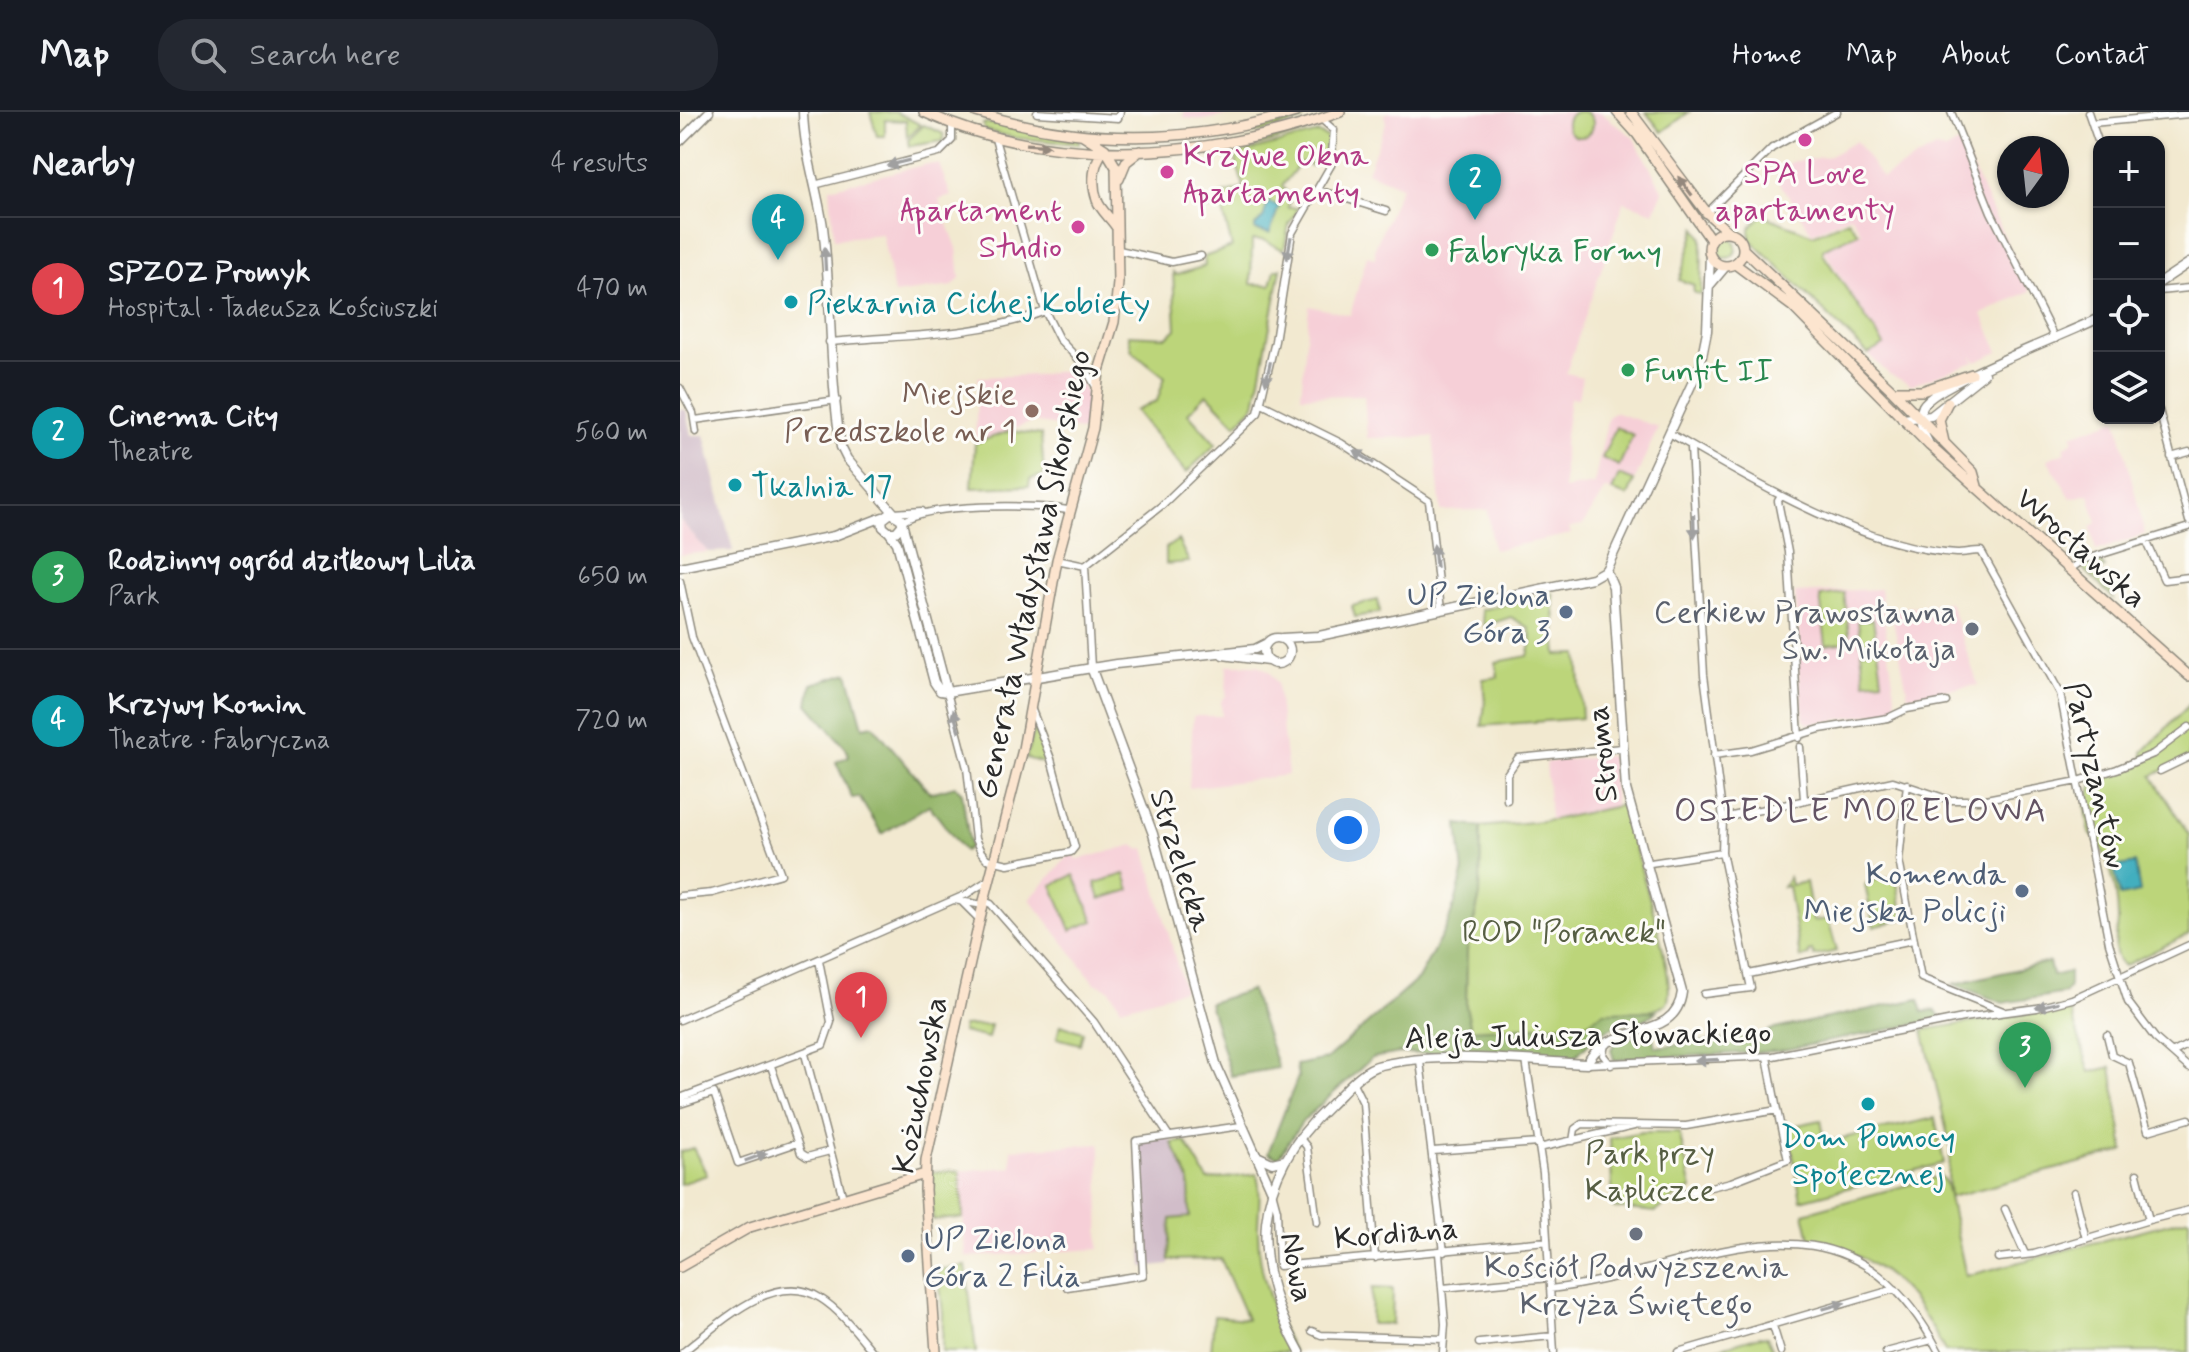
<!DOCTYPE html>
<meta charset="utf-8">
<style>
:root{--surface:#171b24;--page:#242831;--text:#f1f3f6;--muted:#9ea1a6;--line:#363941;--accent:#d1495b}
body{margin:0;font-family:Mynerve,sans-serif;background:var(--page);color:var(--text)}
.controls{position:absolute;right:24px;top:24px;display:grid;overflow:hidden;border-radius:16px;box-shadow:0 2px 6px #0004}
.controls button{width:72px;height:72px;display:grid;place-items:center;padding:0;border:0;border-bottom:2px solid var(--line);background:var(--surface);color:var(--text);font:40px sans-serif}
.compass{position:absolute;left:1317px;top:24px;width:72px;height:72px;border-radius:50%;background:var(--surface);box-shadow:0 2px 6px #0004;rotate:15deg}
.you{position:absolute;left:668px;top:718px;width:28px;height:28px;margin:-20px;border:6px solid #fff;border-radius:50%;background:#1a73e8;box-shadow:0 0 0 12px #1a73e833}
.badge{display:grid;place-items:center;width:52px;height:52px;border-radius:50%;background:var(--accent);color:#fff;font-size:26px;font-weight:700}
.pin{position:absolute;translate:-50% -66px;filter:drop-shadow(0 2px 4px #0008)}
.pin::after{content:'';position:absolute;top:42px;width:28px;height:24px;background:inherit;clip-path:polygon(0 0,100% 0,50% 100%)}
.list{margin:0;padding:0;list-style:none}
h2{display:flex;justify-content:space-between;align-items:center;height:104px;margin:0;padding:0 32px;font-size:34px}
h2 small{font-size:26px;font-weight:400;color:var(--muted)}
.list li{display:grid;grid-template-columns:52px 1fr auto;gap:24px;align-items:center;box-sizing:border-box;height:144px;padding:0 32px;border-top:2px solid var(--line)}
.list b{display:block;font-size:30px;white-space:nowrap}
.list p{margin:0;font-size:26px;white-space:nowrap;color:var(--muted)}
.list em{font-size:26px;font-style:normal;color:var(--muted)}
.icon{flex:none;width:44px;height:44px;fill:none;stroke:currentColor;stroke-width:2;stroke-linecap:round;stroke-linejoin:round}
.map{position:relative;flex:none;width:1509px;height:1240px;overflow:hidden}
header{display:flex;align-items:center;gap:48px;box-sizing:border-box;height:112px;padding:0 40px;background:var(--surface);border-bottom:2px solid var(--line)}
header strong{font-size:38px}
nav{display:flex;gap:44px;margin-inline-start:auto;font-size:28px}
.search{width:560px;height:72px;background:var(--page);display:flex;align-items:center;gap:20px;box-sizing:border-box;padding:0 28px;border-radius:32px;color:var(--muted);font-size:30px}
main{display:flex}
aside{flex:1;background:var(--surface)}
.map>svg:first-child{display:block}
</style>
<header>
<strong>Map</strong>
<div class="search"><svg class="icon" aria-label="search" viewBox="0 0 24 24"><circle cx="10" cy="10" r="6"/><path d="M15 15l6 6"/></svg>Search here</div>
<nav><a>Home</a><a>Map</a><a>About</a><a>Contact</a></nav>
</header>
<main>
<aside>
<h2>Nearby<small>4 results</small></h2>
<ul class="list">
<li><span class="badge" style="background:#e0444e">1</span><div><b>SPZOZ Promyk</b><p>Hospital · Tadeusza Kościuszki</p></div><em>470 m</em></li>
<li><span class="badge" style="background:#0f9aa8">2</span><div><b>Cinema City</b><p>Theatre</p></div><em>560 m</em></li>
<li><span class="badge" style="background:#2e9e5b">3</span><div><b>Rodzinny ogród dziłkowy Lilia</b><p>Park</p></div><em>650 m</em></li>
<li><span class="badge" style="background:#0f9aa8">4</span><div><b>Krzywy Komin</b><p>Theatre · Fabryczna</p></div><em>720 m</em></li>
</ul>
</aside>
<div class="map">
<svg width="1509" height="1240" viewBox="0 0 1509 1240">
<rect width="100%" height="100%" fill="#fdfcf7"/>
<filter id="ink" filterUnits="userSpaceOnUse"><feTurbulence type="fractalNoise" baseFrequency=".0125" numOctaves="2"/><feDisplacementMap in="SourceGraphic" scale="16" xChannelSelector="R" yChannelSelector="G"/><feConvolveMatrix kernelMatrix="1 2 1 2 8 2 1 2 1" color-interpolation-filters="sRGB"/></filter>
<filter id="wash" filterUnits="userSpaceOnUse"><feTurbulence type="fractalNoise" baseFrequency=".006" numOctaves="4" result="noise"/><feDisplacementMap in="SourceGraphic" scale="32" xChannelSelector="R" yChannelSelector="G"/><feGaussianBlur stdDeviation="1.8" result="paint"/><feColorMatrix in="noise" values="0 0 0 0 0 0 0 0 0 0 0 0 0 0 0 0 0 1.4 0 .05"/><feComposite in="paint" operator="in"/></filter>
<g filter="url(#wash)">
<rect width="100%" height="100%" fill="#f2e9d0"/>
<path fill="#f6cfd7" d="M504,0H565L524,8L504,6Z
M710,0H920L953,25L983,79L974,100L944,90L886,261L902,265L898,286H890L884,331V377L914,372L928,305L934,300L978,315L948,384L925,377L903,413L889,416L891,422L813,438L808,398L761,399L753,325L687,326L684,283L621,284L629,194L670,203L687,144L695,146V136L721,74L687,60L706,11L704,2Z
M1176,29L1202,66L1255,36L1266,38L1280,30L1350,179L1302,202L1319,240L1296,250L1291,242L1294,250L1231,273L1209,262L1188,242L1203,233L1144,138L1181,120L1171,103L1132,121L1096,65L1111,50L1150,44Z
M248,52H259L271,84L259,88L277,136L280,166L273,174L214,182L202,122L154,127L150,76Z
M396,256L408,287L406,319L353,310L295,331L298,265L359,263Z
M1437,307L1465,422L1416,439L1411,415L1417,411L1409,382L1391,386L1367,347L1385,340L1383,335L1394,329L1392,323Z
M0,408L28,440L0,443Z
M1200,477L1217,598L1129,612L1124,608L1118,556L1120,529L1115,481Z
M1270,490L1298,573L1228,584L1211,497Z
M547,553H578L589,559L597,571L608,663L509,676L513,604H542L541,589L546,584Z
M931,644L935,694L870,707L866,650Z
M454,733L461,738L465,736L504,878L441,896L430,878L415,871L350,787L390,742L394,741L397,748Z
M420,1032L419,1137L286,1145L280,1059L332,1055L331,1037Z"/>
<path fill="#d1bdc9" d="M0,297L6,298L11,323H24L53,439L28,440L0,408Z
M489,1024L509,1068L510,1106L491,1107L489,1152L463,1155L456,1029Z"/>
<path fill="#bcd57a" stroke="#748052" stroke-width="2" d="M887 12a13 13 0 1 1 26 0a13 13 0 1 1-26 0Z
M190,0H216L241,13L227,25L226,9L205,8V24H197Z
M966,0H1009L982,20Z
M621,2L623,8L581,20L564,21Z
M306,11L399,27V32L336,26L304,18L303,12Z
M244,13L264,22L263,29L229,34L228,28Z
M625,16L626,20L568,36L567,31Z
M638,21L650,27L647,53L633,48L631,54L621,50L602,74L611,86L608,96H619L609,112L604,138L583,128H572L571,172L591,173L595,158L601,156L575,293L556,312L527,282L508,301L536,332L506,361L455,298L477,289L485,265L452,239L448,223L487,225L496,217L493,160L496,163L525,154L524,145L552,135L542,95L518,98L541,92L540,83L564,76L554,43Z
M1082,103L1133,123L1168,108L1178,121L1143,137V142L1204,233L1188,242L1070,127V116Z
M1016,116L1022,126L1021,183L1013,180L1014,173L999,168Z
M1036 136a10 10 0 1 1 20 0a10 10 0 1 1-20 0Z
M936,315L953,323L939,354L922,346Z
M330,319L361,323L364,363L350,367L349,374L292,376L295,331Z
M939,363L954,369L948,384L932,379Z
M498,428L509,450L486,452V436Z
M1418,448L1425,456L1415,458V461L1427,464L1433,486L1402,455Z
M873,481L877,543L898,542L902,606L802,614L805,592L803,567L818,565L816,550L848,544L852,529L849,516L831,505L804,514L801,498Z
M1164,481L1170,530L1146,533L1140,484Z
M698,488L700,500L675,505L672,494Z
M1193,507L1196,527L1181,532L1178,509Z
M1198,537L1202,568L1185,570L1181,539Z
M1509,593V646L1472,664L1509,723V822L1444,854C1429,841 1438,824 1438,807C1438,777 1429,740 1409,720L1406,694L1413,671L1463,652V640Z
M355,616L367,652L346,646Z
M943,693C951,732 999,865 987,891C960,910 935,892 908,911L791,918L786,894L787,838L800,783L801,715L872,708Z
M445,762L450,778L420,787L415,771Z
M394,763L414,809L391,818L372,773Z
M1109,765L1111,773L1126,770L1133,809L1148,807L1157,839L1134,844L1132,839L1128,840L1129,844L1120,846L1108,774L1103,775Z
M1212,765L1217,770L1223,807L1194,815L1185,773L1189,769Z
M1389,895L1410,960L1431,955L1444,1039L1270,1085L1268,1064L1271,1037L1243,918Z
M311,913L308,926L282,920L283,914Z
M380,913L403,920L400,932L377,926Z
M1255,1006L1264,1051L1121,1088L1108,1015L1141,1008L1145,1030Z
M962,1020H999L1012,1077L1002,1080L976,1100L933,1096L930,1026Z
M505,1029L528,1068L577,1062C582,1086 578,1095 578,1118C578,1160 594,1205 614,1240H531L534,1204L567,1207L541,1147L489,1148L491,1107L510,1105L509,1068L492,1031Z
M13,1036L27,1063L0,1072V1040Z
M280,1059L283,1106L253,1108L250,1060Z
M1260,1064L1266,1071L1286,1164L1509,1106V1240H1265C1234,1177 1199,1144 1130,1127L1124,1101Z
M286,1154L296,1240H262L263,1201L258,1158Z
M692,1176L713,1177L712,1212H691Z
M1080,1224L1087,1225L1094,1240H1024Z"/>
<path fill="#95b66a" stroke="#60704a" stroke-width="2" d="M168,561L183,615L193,613L250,681L275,674L282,681L290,735L284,739L249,693L202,722L179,685L172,686L156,650L169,644L166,636L128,592L132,572Z
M778,712L801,715L800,783L787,838L786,894L791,918L908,911L923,900L976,899C963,913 950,908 933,915C917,921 907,932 896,944L828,939L787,943L720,941L692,946L623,1009L598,1046L588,1041L618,965L616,953L647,947L738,867L766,816L775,791L783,762Z
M1369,850L1372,864L1389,860V874L1385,881L1323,891L1274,872Z
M571,878L598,956L551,964L529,891Z
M1239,887L1243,900L1255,898L1262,907L1099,939L934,948L931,937L937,929L972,920L975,935L1085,923L1090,918Z"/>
<path fill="#42afbf" stroke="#366d75" stroke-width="2" d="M588,90L599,94L590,121L575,118V114L583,106Z
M1455,751L1460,780L1440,784L1434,755Z"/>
</g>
<g filter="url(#ink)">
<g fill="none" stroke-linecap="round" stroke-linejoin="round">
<defs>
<path id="minor" d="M1271,0L1311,100L1375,227
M1408,0L1419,32
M357,1L438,6L440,0
M1412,11L1509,2
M315,27L365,199L379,227L403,252L416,275
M134,73L259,41L272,28V12
M638,78L706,99
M1027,101L1092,36L1157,0
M439,138L492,150L521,144
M1479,179L1509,176
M149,230C220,223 299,225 365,199
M0,276L13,301L16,320
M582,292L661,331L749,389L761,498
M1479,298L1509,409
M15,308L157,288
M991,322C1072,369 1182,436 1277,441C1285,441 1293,439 1301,439L1380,581L1429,831L1448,890L1475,926L1509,956
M1011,336L1024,563L1043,706
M1491,345L1509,340
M1101,384L1098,389L1108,440L1119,626
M214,401L242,399
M222,410C248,391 354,392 388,398
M1466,428L1484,468L1509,465
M377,448L405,454L411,555
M405,454L481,394L578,301L595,229L612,121L651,53L654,18L641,7
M1389,458L1403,448L1509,415
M0,469L12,525L101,762L32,781L0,784
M267,580L287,656L295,727L301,740L307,747L328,752L391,740L395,735L371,647L352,598
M1120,635L1124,687
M1034,643L1071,638L1140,617L1208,606L1227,597L1266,590
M1480,659L1509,645
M1227,672L1219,748L1241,866L1323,899
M827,688V662L838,646L942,636
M964,752L1042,740L1043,706L1213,669L1270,688H1301L1398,669L1437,657L1473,642L1509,615
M274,788L303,793
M281,789L300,808
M304,789L311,792L414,910L489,1024
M1069,862L1233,828
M1024,882L1071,876L1042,740
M0,908L287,782L307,769
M1427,923L1432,943L1449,951L1468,1019L1509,1007
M925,932L923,943L931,953
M1492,941L1509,932
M125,942L163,1086
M846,948L863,1061L874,1240
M740,949L764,1140
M907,952L1093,944L1283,906L1357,896L1392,887L1509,833
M91,954L121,1041L127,1045L150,1039
M673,971L683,991L695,1146
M0,986L143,933L151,910L139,848
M0,992L34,981L58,1051L117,1031
M619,1025L627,1035L637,1110
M893,1029L895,1017L902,1012L1006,1014L1097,998L1087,945
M859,1036L954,1014
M753,1039L859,1031
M1394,1080L1406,1127
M593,1083L597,1098L599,1154L867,1129
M998,1083L1051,1070L1108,1048L1097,998
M1325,1097L1345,1142
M1469,1108L1509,1098
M759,1141L765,1212L763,1240
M1318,1146L1354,1142L1469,1108L1457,1062
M387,1175L463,1163L456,1029L561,1014
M763,1176L869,1166
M870,1177C1022,1159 1162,1055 1259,1240
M1093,1214L1101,1240
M632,1219L641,1223L764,1227
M799,1231L873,1224
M3,1240C37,1214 94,1156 140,1186C160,1198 178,1222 193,1240
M998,1240L1215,1177
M1206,1240L1252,1228"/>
<path id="tertiary" d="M123,0C124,40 137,75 143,115C152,188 149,262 161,335L167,347L214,401
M0,29L29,0
M1479,171L1509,151
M1030,173L1046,154
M1222,307L1251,304L1304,262
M1248,330C1242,319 1237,306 1243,294C1256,271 1388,222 1419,206
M222,413L216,420H209L203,415L202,408L211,401L221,407L267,580
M209,420L217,431L254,570L260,579L267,580
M0,455L154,424L203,405
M584 539a13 13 0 1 1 26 0a13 13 0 1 1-26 0Z
M602,526L639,524L912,466L926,458L1020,254L1027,219L1030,142
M543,543L588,549
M411,555L473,722L537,955L591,1077
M267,580L436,552L575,537L587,531
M575,1043L592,1051L605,1048
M620,1240C569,1149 571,1067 649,994C664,980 681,957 701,953C759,939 847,949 907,952C927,908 996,932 1002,880L946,677L933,475L926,458"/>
<path id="secondary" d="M244,0C371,59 532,47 660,0
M296,0C400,34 512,32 616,0
M937,0L957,22L1031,128
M951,0L1027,101L1047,119
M425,37C413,50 411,71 417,88C420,98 431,106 437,116
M439,67L446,50L460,39
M1029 137a17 17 0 1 1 34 0a17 17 0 1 1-34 0Z
M1063,137L1213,279L1293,360L1297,374
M1055,152L1113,195L1250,334L1509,564
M1213,279H1242L1292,262
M1264,330L1259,308L1268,290
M0,1155L70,1115L245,1062
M256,1240L245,1078L246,1048L303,793L343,637L377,448L413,316L419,259L434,210L438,171L436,55L425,37L403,23"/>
</defs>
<use href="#minor" stroke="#8e8a7e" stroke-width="9"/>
<use href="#tertiary" stroke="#8e8a7e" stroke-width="11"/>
<use href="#secondary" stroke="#8e8a7e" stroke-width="12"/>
<use href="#minor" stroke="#fff" stroke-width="6"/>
<use href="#tertiary" stroke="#fff" stroke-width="8"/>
<use href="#secondary" stroke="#fce5cf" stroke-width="9"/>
</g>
<defs><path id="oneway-solid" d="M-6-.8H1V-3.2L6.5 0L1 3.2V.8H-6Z" transform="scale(2)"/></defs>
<g fill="#94887d">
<use href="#oneway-solid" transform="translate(358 33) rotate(4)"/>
<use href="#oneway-solid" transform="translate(1005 74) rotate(-127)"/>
</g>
<g fill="#a0a0a0">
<use href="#oneway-solid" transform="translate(218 51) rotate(166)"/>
<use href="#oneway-solid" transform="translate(609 136) rotate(100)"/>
<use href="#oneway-solid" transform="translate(145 147) rotate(-93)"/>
<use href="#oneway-solid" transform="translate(588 261) rotate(102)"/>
<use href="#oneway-solid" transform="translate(684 345) rotate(-147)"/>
<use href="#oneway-solid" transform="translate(1014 414) rotate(88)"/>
<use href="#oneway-solid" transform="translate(755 444) rotate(-96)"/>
<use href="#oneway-solid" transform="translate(276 609) rotate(-105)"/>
<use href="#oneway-solid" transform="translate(1367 893) rotate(167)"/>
<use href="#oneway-solid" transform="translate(1027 948) rotate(177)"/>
<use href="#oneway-solid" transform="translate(76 1045) rotate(-19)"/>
<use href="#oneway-solid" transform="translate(1154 1194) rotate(-16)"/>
</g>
</g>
<g fill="#d1479c" stroke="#fdfcf7" stroke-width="3">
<circle cx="1125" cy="28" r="8"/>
<circle cx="487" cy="60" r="8"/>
<circle cx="398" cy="115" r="8"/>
</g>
<g fill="#2e9e5b" stroke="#fdfcf7" stroke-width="3">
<circle cx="752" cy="138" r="8"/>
<circle cx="948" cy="258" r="8"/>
</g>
<g fill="#0f9aa8" stroke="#fdfcf7" stroke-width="3">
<circle cx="111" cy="190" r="8"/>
<circle cx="55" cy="373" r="8"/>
<circle cx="1188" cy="992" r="8"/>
</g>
<circle fill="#8d6e63" stroke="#fdfcf7" stroke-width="3" cx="352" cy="299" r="8"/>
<g fill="#5c6f8a" stroke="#fdfcf7" stroke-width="3">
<circle cx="886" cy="500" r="8"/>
<circle cx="1342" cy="779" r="8"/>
<circle cx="228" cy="1144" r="8"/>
</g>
<g fill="#6b7280" stroke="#fdfcf7" stroke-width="3">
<circle cx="1292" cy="517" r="8"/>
<circle cx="956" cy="1122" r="8"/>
</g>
<g text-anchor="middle" stroke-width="6" stroke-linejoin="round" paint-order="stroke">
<g font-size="32" fill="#b23c85" stroke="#fdfcf7" text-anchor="start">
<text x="503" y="53">Krzywe Okna<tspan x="503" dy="37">Apartamenty</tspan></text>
<text x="1125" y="71" text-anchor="middle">SPA Love<tspan x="1125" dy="37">apartamenty</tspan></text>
<text x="382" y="108" text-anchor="end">Apartament<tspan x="382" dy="37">Studio</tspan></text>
</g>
<g font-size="32" fill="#27864d" stroke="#fdfcf7" text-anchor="start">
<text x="768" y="149">Fabryka Formy</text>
<text x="964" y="269">Funfit II</text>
</g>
<g font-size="32" fill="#0d838f" stroke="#fdfcf7" text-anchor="start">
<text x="127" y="201">Piekarnia Cichej Kobiety</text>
<text x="71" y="384">Tkalnia 17</text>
<text x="1188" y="1035" text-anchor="middle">Dom Pomocy<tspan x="1188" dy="37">Społecznej</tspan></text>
</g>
<g font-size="32" fill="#785e54" stroke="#fdfcf7" text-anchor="end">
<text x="336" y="292">Miejskie<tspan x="336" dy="37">Przedszkole nr 1</tspan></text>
</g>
<g font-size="32" fill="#2b2b2b" stroke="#fdfcf7">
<text transform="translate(1402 435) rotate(42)" y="11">Wrocławska</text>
<text transform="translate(352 462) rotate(-78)" y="11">Generała Władysława Sikorskiego</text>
<text transform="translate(921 642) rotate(-96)" y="11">Stroma</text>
<text transform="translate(1417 663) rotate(77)" y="11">Partyzantów</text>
<text transform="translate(502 748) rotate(73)" y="11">Strzelecka</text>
<text transform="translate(908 922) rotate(-1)" y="11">Aleja Juliusza Słowackiego</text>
<text transform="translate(239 973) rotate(-79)" y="11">Kożuchowska</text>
<text transform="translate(716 1120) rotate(-5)" y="11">Kordiana</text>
<text transform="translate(618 1155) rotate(79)" y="11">Nowa</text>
</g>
<g font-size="32" fill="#4e5e75" stroke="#fdfcf7" text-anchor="end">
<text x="870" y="493">UP Zielona<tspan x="870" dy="37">Góra 3</tspan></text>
<text x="1326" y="772">Komenda<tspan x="1326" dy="37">Miejska Policji</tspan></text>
<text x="244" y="1137" text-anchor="start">UP Zielona<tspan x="244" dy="37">Góra 2 Filia</tspan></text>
</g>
<g font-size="32" fill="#5b616d" stroke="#fdfcf7" text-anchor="end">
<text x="1276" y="510">Cerkiew Prawosławna<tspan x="1276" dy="37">Św. Mikołaja</tspan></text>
<text x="956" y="1165" text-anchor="middle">Kościół Podwyższenia<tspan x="956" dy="37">Krzyża Świętego</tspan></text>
</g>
<g font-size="32" fill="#565e43" stroke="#fdfcf7">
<text x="884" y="830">ROD "Poranek"</text>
<text x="970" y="1051">Park przy<tspan x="970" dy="37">Kapliczce</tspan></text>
</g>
<g font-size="34" letter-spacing="2" fill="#635464" stroke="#fdfcf7">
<text x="1181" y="709">OSIEDLE MORELOWA</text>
</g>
</g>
</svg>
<div class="controls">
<button>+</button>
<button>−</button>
<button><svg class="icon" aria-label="locate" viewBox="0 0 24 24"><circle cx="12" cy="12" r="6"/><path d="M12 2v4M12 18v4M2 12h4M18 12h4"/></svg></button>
<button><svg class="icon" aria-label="layers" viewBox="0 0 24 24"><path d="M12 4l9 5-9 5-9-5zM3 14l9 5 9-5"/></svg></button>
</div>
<svg class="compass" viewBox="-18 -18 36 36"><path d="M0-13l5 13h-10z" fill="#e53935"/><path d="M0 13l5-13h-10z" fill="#9ea1a6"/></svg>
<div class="you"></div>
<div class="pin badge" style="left:181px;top:926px;background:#e0444e">1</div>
<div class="pin badge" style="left:795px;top:108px;background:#0f9aa8">2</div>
<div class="pin badge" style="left:1345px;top:976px;background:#2e9e5b">3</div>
<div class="pin badge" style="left:98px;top:148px;background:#0f9aa8">4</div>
</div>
</main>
